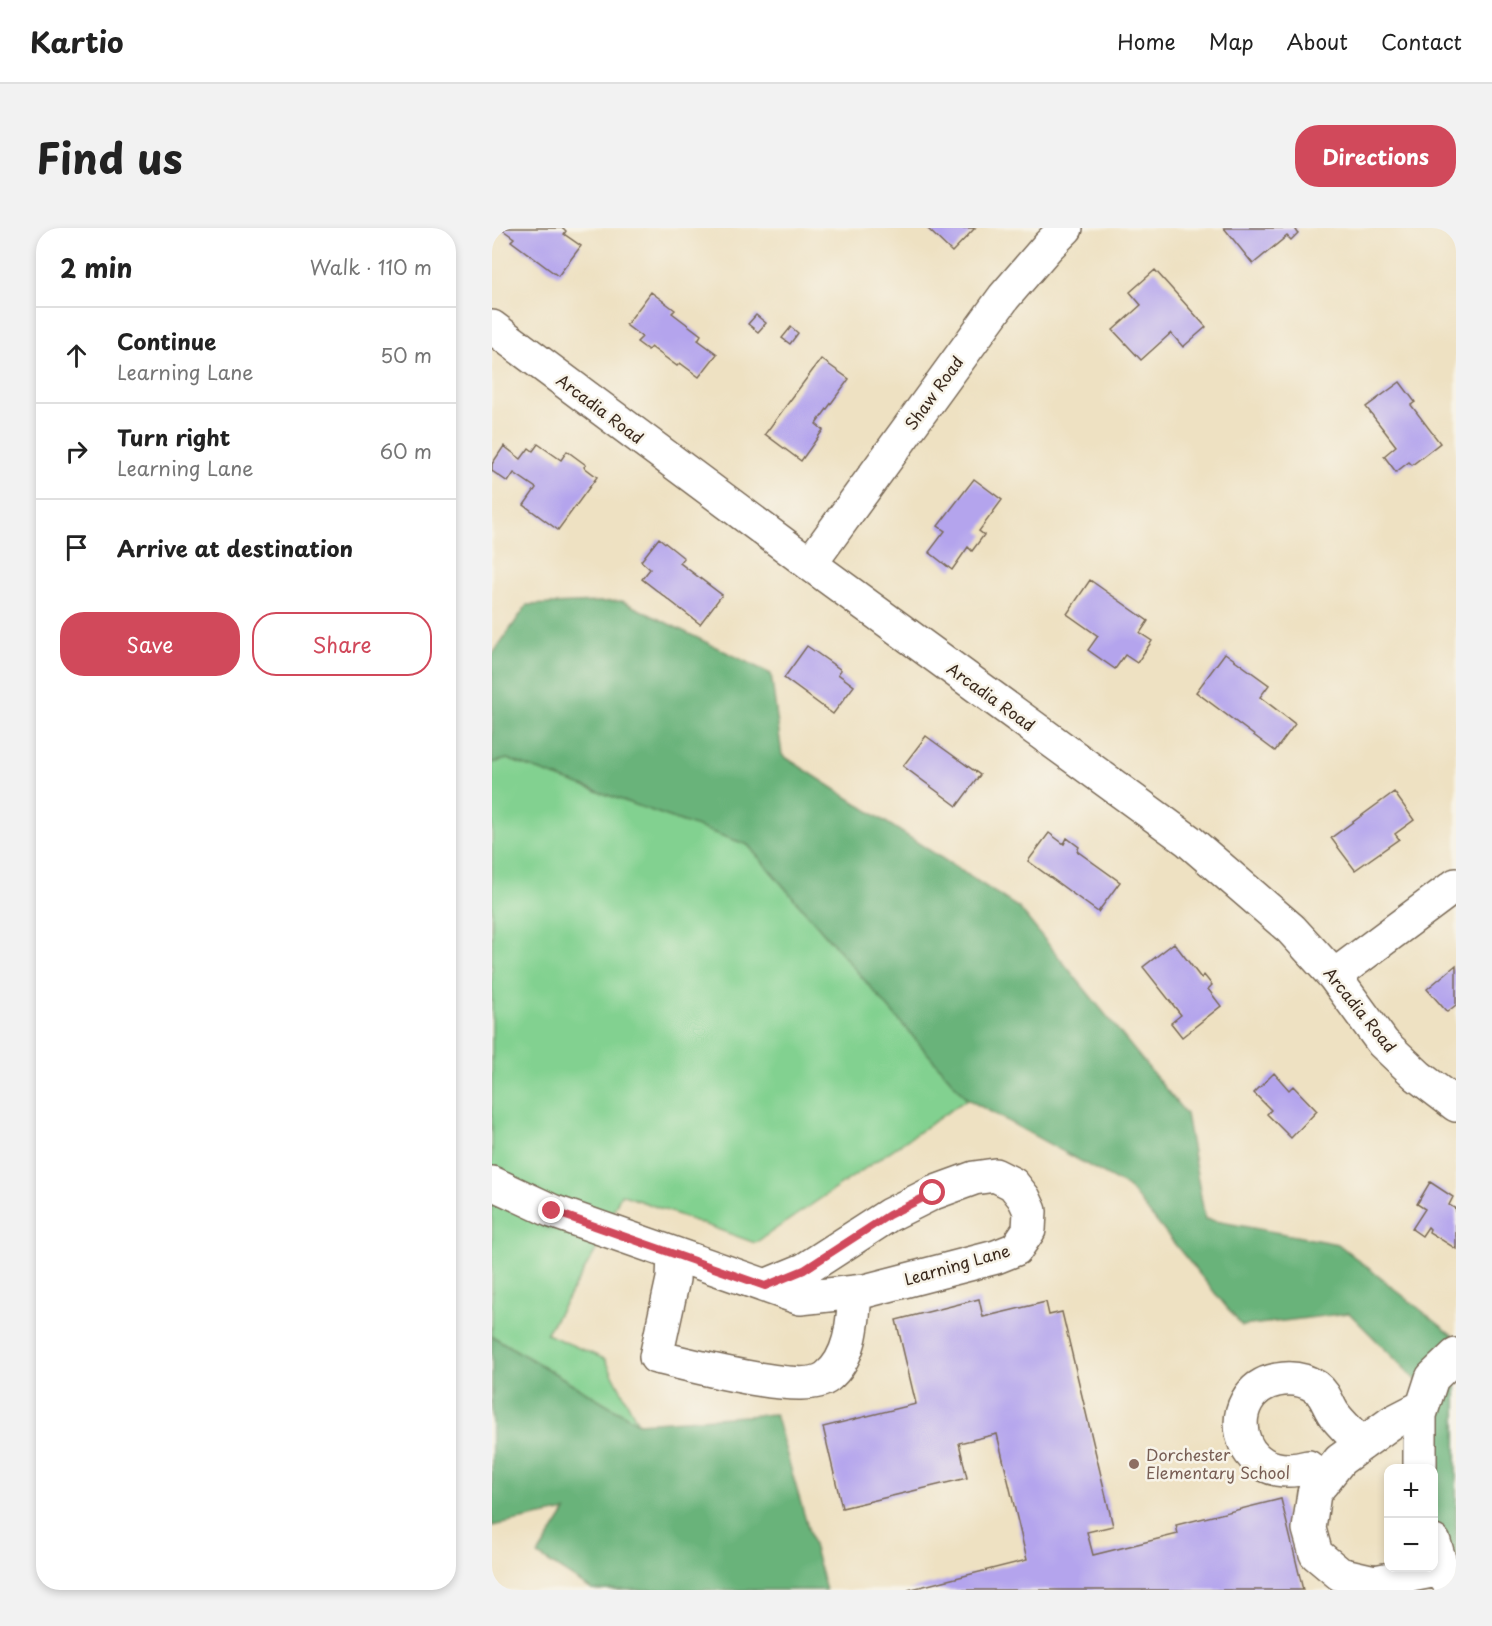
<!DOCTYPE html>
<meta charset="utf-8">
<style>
:root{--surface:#fff;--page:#f2f2f2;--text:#222;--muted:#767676;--line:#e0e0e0;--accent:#d1495b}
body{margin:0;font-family:"Playpen Sans",sans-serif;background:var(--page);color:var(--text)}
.controls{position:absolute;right:18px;bottom:18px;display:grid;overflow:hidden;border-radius:12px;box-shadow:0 3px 9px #0003}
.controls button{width:54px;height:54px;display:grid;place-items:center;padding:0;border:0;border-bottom:2px solid var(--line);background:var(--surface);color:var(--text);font:30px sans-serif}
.stop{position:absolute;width:18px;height:18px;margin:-14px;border:4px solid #d1495b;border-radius:50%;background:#fff}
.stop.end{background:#d1495b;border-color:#fff;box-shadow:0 2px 6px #0008}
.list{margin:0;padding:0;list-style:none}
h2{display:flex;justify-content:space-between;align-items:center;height:78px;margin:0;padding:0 24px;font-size:26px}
h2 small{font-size:20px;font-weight:400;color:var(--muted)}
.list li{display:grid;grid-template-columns:39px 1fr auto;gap:18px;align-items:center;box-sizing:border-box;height:96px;padding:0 24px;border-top:2px solid var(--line)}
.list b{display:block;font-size:22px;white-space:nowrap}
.list p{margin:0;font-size:20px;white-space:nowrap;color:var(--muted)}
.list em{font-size:20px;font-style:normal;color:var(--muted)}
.actions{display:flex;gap:12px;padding:18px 24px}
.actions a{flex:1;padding:14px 0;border:2px solid var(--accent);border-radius:24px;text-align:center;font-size:21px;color:var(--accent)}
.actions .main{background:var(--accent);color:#fff}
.icon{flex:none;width:33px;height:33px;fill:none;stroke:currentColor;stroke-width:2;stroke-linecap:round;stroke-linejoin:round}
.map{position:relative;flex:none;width:964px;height:1362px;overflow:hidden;border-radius:24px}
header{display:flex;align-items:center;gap:36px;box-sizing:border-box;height:84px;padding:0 30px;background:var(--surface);border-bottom:2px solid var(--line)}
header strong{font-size:28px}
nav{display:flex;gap:33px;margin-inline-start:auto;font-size:21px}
.intro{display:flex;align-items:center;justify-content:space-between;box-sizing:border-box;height:144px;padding:0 36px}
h1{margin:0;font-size:42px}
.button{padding:15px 27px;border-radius:24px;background:var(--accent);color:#fff;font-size:21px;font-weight:700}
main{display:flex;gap:36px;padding:0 36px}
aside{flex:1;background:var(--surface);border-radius:24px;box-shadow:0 3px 9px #0003}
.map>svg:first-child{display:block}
</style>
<header>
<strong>Kartio</strong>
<nav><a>Home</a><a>Map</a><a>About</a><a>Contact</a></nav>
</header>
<div class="intro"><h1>Find us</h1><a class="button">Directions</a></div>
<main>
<aside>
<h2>2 min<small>Walk · 110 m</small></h2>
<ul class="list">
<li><svg class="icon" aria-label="ahead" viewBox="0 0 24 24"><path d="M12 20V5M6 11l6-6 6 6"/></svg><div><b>Continue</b><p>Learning Lane</p></div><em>50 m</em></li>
<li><svg class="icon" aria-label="right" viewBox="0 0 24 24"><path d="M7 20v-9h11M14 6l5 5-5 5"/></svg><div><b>Turn right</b><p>Learning Lane</p></div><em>60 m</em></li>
<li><svg class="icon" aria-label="arrive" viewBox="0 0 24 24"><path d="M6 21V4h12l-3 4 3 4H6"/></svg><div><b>Arrive at destination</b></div></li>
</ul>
<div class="actions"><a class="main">Save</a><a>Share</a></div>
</aside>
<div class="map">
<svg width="964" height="1362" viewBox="0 0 964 1362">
<rect width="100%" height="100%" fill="#f7f3e8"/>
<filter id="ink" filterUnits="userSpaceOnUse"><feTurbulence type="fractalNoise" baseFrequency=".0167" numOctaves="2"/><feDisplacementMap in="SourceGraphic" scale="12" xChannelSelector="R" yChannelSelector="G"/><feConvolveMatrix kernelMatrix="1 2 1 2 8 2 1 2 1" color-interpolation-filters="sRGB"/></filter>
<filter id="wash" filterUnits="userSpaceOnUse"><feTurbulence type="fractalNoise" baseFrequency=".008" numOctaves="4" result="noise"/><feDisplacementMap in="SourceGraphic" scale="24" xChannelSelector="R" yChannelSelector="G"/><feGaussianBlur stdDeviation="1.35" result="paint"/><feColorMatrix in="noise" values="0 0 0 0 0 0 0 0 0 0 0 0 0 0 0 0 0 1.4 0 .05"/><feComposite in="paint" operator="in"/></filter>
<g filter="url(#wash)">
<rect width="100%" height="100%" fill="#eee1c2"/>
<path fill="#82d190" stroke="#5e7e57" stroke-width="1.5" d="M15,531L256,617L475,871L263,1015L129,966L103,1024L54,1106L113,1131L146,1195L0,1108V535Z"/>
<path fill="#69b37a" stroke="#526e4c" stroke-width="1.5" d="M130,373L279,446L290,527L527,680L694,886L713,991L846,1016L964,1110V1349L942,1314V1240L935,1163L857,1085L750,1098L636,959L475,871L256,617L15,531L0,535V427L35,377Z
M0,1108L146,1195L283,1186L334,1362H100L46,1327L74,1283L0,1298Z"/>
<g id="blocks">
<path fill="#b4a4ed" d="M8,0H71L74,3L72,6L89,18L66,48L19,13L22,10Z
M435,0H483L460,24Z
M732,0H806L804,2L806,5L799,12L795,8L761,36Z
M663,42L714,99L691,119L679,105L649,132L621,102L649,77L638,64Z
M159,64L183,82L180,85L209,107L206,112L225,126L207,149L188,135L185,138L159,119L156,122L145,114L150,109L134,97Z
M264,87L274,95L266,104L256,96Z
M299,99L306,105L298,116L290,110Z
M329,131L357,151L324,196L331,202L309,233L273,206Z
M908,154L923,174L919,177L948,215L920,237L917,234L904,244L892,228L904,218L874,179Z
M46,216L69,232L75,223L94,237L92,239L105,249L66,302L32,277L44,260L22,245L16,254L0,243V236L12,218L29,231L37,220L41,223Z
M482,251L510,272L487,303L492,307L480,323L476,319L460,342L437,324L453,303L446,298Z
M167,310L192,330L188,335L230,367L208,396L150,351L158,341L149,333Z
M598,352L656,393L648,405L660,413L645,435L633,427L623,441L596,422L606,408L575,386Z
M315,418L349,442L346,446L362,458L341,486L292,450Z
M733,425L777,457L768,469L803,496L783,523L704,464Z
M434,508L488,547L465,578L411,538Z
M902,564L922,592L903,606L907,611L863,642L839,610Z
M557,605L572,616L575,610L587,619L585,623L628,654L606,684L536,633Z
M682,715L709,750L712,747L720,757L716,761L729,778L690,809L679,795L689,787L651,739Z
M964,737V777L955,784L935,761Z
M782,845L797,862L801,858L825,883L799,910L775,886L779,882L762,865Z
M938,954L961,969L957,977L964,981V1021L937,1004L938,1001L936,999L930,1008L920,1001L933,981L925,976Z
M487,1071L491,1089L554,1074L557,1087L570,1084L621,1298L595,1304L601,1327L686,1306L684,1297L789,1271L811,1362H416L535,1332L505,1206L467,1215L475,1250L350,1280L331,1199L424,1176L404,1092Z"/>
</g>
</g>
<g filter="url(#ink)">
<use href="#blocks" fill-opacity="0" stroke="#7a6a57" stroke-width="1.5"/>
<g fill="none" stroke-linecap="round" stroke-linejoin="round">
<defs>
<path id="minor" d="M0,99L318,336L697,613L799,701L842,748L891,815L926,848L964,877
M318,336L512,69L556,18L574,0
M842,748L964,657
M0,955L60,983L308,1070L373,1063L504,1029L524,1021L537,1002L538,983L532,970L521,956L503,947L482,950L441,965L397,987L312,1042L273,1058
M182,1027L181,1051L164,1129C196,1136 311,1168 335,1149C360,1129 361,1093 363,1064
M930,1179L899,1195L848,1232L822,1265L817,1301L824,1326L848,1346L883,1354L950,1341
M928,1240V1187L940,1150L964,1127
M831,1254L816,1239C741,1260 727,1163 785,1152C799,1149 812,1151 824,1159C835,1167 836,1180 844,1189C852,1199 861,1207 870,1216
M942,1314L952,1348L963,1362"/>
</defs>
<use href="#minor" stroke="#7a6a57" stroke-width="36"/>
<use href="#minor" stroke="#fff" stroke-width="33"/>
</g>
</g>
<g fill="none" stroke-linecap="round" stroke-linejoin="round" filter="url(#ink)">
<path stroke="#d1495b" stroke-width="8" d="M60,983L273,1058L312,1042L397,987L441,965"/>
</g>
<circle fill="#8d6e63" stroke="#f7f3e8" stroke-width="2" cx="642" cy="1236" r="6"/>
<g text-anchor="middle" stroke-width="5" stroke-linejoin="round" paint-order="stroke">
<g font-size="16" fill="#3b2a1e" stroke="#f7f3e8">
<text transform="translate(442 165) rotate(-54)" y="6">Shaw Road</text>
<text transform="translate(108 181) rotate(37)" y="6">Arcadia Road</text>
<text transform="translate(499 469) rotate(36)" y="6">Arcadia Road</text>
<text transform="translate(868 782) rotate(51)" y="6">Arcadia Road</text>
<text transform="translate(465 1037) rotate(-16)" y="6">Learning Lane</text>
</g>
<g font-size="16" fill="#785e54" stroke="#f7f3e8" text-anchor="start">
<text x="654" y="1233">Dorchester<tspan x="654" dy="18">Elementary School</tspan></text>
</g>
</g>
</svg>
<div class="controls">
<button>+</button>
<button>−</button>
</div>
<div class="stop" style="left:441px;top:965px"></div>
<div class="stop end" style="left:60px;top:983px"></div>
</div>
</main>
